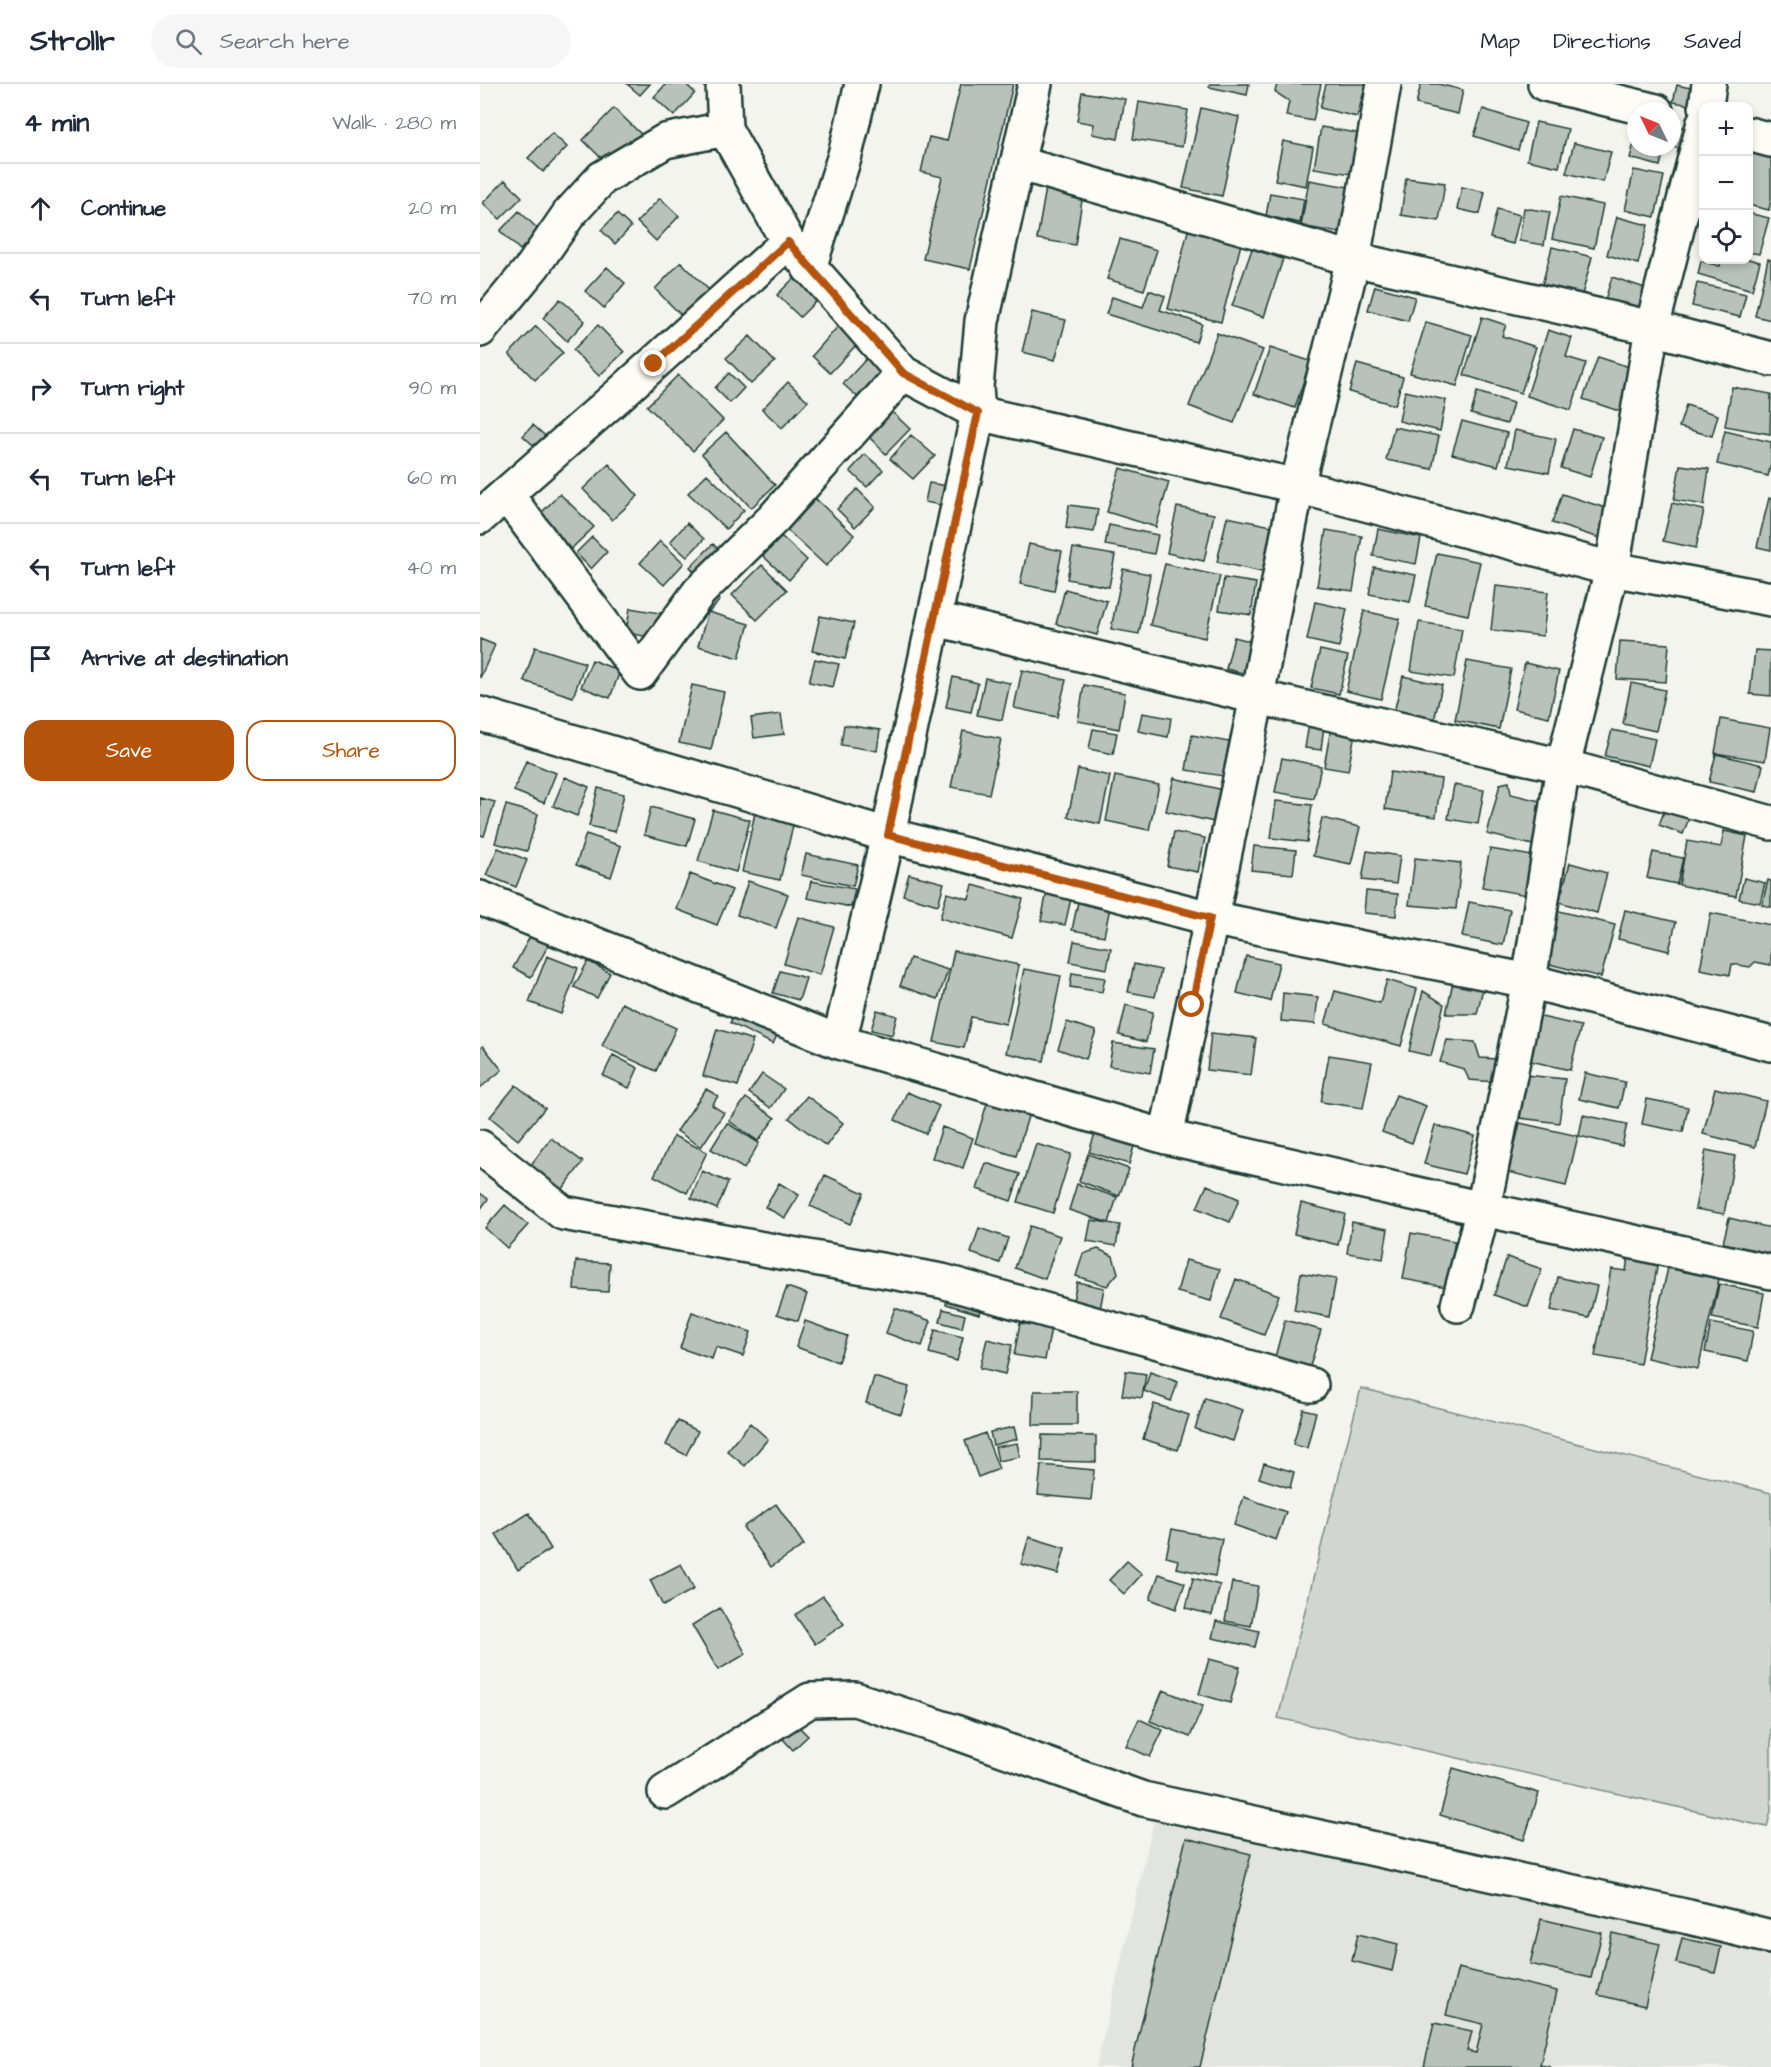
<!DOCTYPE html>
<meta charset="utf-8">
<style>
:root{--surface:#fff;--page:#f6f6f7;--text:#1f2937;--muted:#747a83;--line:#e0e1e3;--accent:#b45309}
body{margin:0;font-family:"Architects Daughter",sans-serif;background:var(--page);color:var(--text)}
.controls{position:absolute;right:18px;top:18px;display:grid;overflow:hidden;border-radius:12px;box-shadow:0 3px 9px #0003}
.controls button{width:54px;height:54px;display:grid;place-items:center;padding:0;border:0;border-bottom:2px solid var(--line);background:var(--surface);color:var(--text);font:30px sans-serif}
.compass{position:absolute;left:1147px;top:18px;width:54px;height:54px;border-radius:50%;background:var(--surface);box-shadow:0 3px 9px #0003;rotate:313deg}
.stop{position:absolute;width:18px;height:18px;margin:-14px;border:4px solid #b45309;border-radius:50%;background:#fff}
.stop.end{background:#b45309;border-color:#fff;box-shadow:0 2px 6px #0008}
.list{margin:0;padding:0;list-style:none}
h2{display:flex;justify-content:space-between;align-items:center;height:78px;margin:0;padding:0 24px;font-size:26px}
h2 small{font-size:20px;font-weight:400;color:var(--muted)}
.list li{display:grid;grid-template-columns:39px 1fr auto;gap:18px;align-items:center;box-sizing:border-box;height:90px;padding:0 24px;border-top:2px solid var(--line)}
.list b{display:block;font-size:22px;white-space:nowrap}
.list em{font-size:20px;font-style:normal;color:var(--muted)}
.actions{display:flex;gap:12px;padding:18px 24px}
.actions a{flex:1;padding:14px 0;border:2px solid var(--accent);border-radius:18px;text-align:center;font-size:21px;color:var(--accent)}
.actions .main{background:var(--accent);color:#fff}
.icon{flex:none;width:33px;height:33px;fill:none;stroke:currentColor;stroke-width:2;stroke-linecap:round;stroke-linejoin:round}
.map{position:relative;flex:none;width:1291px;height:1983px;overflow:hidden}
header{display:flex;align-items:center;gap:36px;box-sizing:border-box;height:84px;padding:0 30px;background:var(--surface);border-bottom:2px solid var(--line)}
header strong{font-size:28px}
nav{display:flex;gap:33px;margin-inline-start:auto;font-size:21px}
.search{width:420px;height:54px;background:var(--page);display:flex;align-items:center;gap:15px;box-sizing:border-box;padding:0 21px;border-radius:33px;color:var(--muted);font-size:22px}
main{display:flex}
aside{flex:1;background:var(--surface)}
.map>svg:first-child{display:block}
</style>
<header>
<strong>Strollr</strong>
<div class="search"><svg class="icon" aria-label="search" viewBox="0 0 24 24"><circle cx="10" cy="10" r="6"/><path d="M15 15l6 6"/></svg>Search here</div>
<nav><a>Map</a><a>Directions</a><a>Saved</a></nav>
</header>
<main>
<aside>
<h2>4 min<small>Walk · 280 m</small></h2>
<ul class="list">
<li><svg class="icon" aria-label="ahead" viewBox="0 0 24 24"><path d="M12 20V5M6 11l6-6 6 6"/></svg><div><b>Continue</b></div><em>20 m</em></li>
<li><svg class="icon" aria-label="left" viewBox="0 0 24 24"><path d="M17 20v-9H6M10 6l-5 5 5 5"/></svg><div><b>Turn left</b></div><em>70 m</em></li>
<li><svg class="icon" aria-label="right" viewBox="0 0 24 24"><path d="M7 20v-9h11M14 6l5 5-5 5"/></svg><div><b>Turn right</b></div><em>90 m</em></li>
<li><svg class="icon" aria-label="left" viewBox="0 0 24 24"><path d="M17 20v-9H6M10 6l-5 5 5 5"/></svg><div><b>Turn left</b></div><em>60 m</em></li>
<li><svg class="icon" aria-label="left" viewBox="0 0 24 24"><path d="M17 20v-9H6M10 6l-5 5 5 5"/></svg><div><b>Turn left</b></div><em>40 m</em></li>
<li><svg class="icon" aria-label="arrive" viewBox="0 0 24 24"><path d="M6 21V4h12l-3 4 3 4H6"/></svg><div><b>Arrive at destination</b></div></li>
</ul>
<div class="actions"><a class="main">Save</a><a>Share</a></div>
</aside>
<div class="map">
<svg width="1291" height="1983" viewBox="0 0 1291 1983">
<rect width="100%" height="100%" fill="#f4f4ef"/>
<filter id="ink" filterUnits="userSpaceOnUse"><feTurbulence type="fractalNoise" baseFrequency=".0167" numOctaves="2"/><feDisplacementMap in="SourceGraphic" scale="12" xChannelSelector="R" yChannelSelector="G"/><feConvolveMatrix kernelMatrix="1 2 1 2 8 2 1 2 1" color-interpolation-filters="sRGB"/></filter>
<g filter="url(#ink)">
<path fill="#e2e5df" d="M674,1736L1291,1869V1983H616Z"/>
<path fill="#d1d6d1" stroke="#788a82" stroke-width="1.5" d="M881,1304L1291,1409V1727L1287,1743L798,1634Z"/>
<path fill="#b9c1bb" stroke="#1f3d34" stroke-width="1.5" d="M147,0H170L160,11Z
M186,0H206L215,9L194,32L174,13Z
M481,0H533L490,185L443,175L462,93L441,88L449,53L467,57Z
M730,0H769L767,11L729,3Z
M797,0H841L833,37L806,32L809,17L795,8Z
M846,0H886L877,33L840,24Z
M941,0H958L983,6L978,30L936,20Z
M1197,1L1224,7L1221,23L1193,18Z
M602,8L645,15L638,55L612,50L614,40L597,37Z
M659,18L708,26L702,63L653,55Z
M134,24L163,52L131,84L103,56Z
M721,24L759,33L742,112L703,104Z
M1003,25L1046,39L1038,66L994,52Z
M1056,38L1088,45L1079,83L1047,76Z
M1193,40L1211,46L1206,66L1192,63Z
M841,43L877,49L871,90L834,84Z
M72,49L87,63L63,88L48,74Z
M1156,52V63H1185L1180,82L1150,74Z
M803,57L833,63L826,102L795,96Z
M1094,59L1131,68L1123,98L1086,89Z
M1268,67L1291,72V116L1289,126L1268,121Z
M1154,86L1184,92L1175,133L1145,126Z
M926,94L965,99L959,137L921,131Z
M25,96L42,113L20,135L3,119Z
M829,96L869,103L860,149L821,142Z
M982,103L1005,108L1000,130L977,125Z
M566,104L603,110L595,161L557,155Z
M790,109L824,115L820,139L786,132Z
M1081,112L1123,121L1114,164L1072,155Z
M180,114L199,132L176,157L157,138Z
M1044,124L1070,128L1064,161L1039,157Z
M1017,125L1040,131L1033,160L1010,154Z
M39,127L59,146L40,166L20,147Z
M1268,129L1289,134L1279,170L1268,168Z
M137,130L151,143L135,160L121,146Z
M1137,133L1168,141L1158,180L1127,171Z
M709,143L762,156L741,238L688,225Z
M640,155L677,166L664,206L627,195Z
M1072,163L1112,173L1102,211L1062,201Z
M772,165L803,175L784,233L752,222Z
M1268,175L1280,178L1272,206L1218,190L1221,177L1240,182L1241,176Z
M1288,175L1291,176V236L1275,232Z
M201,178L229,206L203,233L175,205Z
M127,183L145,199L124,224L105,207Z
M322,186L345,208L320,233L297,211Z
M1132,193L1165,204L1158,227L1125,216Z
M1217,199L1266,210L1260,233L1212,222Z
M895,202L935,213L928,237L888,226Z
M669,206L685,212L680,226L722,240L716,258L626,230L632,213L663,223Z
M80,215L105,237L87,257L63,234Z
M552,228L586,236L575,276L542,268Z
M1002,233L1026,241L1022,252L1056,263L1041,309L984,291Z
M946,238L992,251L977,302L930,289Z
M360,240L379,258L350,289L332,272Z
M118,241L144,268L119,292L93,266Z
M56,242L83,269L55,296L29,270Z
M1068,246L1092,254L1086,273L1106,279L1091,326L1047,312Z
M737,249L783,266L754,339L709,322Z
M270,252L295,278L271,300L246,274Z
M790,264L830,277L815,324L774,310Z
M389,272L407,289L382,317L363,300Z
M1118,273L1159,286L1145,329L1103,315Z
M877,280L923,293L915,321L869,308Z
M249,289L264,304L250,319L235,304Z
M198,291L243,336L213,367L167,322Z
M308,298L328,317L302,344L282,325Z
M1252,303L1291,310L1290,350L1245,342Z
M925,307L966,316L960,347L919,337Z
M997,308L1033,319L1027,340L991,330Z
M1206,321L1238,331L1232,352L1199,343Z
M410,326L430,345L406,370L386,350Z
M982,337L1027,349L1018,382L972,370Z
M53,341L71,357L61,368L43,352Z
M914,343L959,352L952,385L906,376Z
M1093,345L1122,353L1110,393L1081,384Z
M1035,346L1076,355L1069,389L1028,381Z
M1245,347L1291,358V380L1288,392L1237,380Z
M246,348L295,401L271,424L222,370Z
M431,351L455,372L433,395L410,375Z
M385,370L403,386L387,403L370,387Z
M129,380L158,412L132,436L103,405Z
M1200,381L1229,385L1224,421L1194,416Z
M640,384L689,398L676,443L627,428Z
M227,390L264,426L246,445L208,409Z
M449,399L474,403L470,423L445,418Z
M377,405L395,423L375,443L357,425Z
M80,410L114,443L91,465L58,432Z
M1082,410L1138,428L1129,457L1072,439Z
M1289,414L1291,415V466L1277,463Z
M336,415L374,451L346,482L307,446Z
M1192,419L1224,426L1216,464L1183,457Z
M589,421L618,425L614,448L586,444Z
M697,423L734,430L724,477L687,469Z
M747,433L792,442L782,488L737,478Z
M207,439L224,455L207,473L190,458Z
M629,441L678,451L674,470L625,461Z
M898,445L941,454L936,480L893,472Z
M846,446L882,452L873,507L837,502Z
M112,453L127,468L111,485L96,469Z
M302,453L327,476L309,496L283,472Z
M180,457L204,479L184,501L160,479Z
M233,460L248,475L224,498L210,483Z
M549,460L582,467L574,507L540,500Z
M593,464L635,471L629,503L587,495Z
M957,469L1000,478L988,531L945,522Z
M685,480L740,492L725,554L670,541Z
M282,481L307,506L277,536L252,511Z
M894,483L936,491L930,518L889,510Z
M643,485L670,490L659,550L631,545Z
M744,494L776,499L771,531L739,526Z
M1016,502L1068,508L1063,552L1011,546Z
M228,505L240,516L229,528L217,517Z
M585,505L627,517L617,551L576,540Z
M835,518L867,525L859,563L827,556Z
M150,524L180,529L176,554L146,549Z
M884,527L920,535L901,615L866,607Z
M228,528L269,540L259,574L218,562Z
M340,532L374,539L365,575L332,567Z
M939,538L982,545L974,594L931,587Z
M754,553L774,558L767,590L746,585Z
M0,555L15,561L0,594Z
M1140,557L1189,560L1186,598L1137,595Z
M55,563L105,579L93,613L44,597Z
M840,566L868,572L859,610L831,604Z
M1275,566L1291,567V612L1270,610Z
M335,575L359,580L353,603L329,598Z
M112,576L140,587L130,614L101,603Z
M987,577L1031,585L1019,645L975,636Z
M1045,579L1079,587L1069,633L1034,625Z
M542,586L586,596L577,633L534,624Z
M923,592L962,601L954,637L914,628Z
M473,593L498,599L491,628L466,623Z
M505,594L530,599L522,636L497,631Z
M1151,599L1185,606L1176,647L1143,640Z
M212,601L244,608L231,666L199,659Z
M604,601L645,609L639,645L598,637Z
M662,629L691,634L688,653L658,647Z
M301,630L304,650L274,654L271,634Z
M1241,635L1290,644L1285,677L1235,669Z
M829,639L844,641L841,666L825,664Z
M364,641L400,646L397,667L361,661Z
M851,644L875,649L868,687L844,683Z
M613,645L637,649L633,670L609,665Z
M1132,646L1175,655L1169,682L1125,672Z
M483,647L521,655L509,710L471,703Z
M712,651L749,658L743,692L706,686Z
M1236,670L1283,681L1277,708L1229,698Z
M802,674L841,682L834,715L795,708Z
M46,677L76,689L64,719L34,707Z
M598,685L630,692L620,740L588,733Z
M910,688L961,695L956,733L905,725Z
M635,692L679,701L669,746L626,737Z
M85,693L109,703L97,732L73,722Z
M694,694L743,706L734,738L686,727Z
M1029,698L1031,710L1064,718L1053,761L1007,750L1020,700Z
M974,701L1004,706L998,740L968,735Z
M118,704L144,710L135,748L109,742Z
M0,714L15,718L4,752L0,751Z
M796,717L832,721L827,758L791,754Z
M26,721L58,730L47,767L15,759Z
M171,723L215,735L207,762L164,751Z
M1185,725L1209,734L1203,750L1179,741Z
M233,726L270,736L256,788L218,777Z
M275,729L314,737L300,796L262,788Z
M842,734L880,743L871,780L833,772Z
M1244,747L1267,752L1256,812L1199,801L1207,757L1241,763Z
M694,748L725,754L718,788L687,782Z
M106,750L141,762L131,793L96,781Z
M774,762L816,766L813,790L771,786Z
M18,764L47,776L36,803L6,791Z
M1010,765L1059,773L1052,812L1002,803Z
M887,767L920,772L916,800L882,796Z
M1173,768L1203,774L1197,800L1167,794Z
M326,770L378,781L373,802L321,791Z
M935,774L981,779L976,825L929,821Z
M1090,779L1127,789L1117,829L1079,818Z
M210,790L252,806L237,841L196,825Z
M429,790L464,799L458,821L423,811Z
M1264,794L1285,799L1280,819L1259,815Z
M1288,796L1291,797V823L1282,821Z
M268,797L308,810L296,844L257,831Z
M331,797L375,805L371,823L327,814Z
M493,801L543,815L532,854L460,834L467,809L489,815Z
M568,802L593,806L585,841L561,837Z
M886,807L918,810L916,832L884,829Z
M599,813L631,819L624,852L592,846Z
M989,818L1030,826L1023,861L982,853Z
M1145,826L1196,838L1189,867L1138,855Z
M1079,827L1135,841L1121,893L1065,879Z
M1231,829L1291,841V881L1275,878L1270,883L1252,880L1250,891L1220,885Z
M318,833L354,843L340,891L304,880Z
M52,849L70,858L51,893L33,884Z
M594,857L631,864L627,885L590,878Z
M474,867L539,881L526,940L491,933L484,964L454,958Z
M67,872L98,884L81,930L49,918Z
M766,872L799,879L790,917L757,909Z
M430,874L468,886L458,915L420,902Z
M108,877L130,889L117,914L94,903Z
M654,880L681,886L675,913L648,908Z
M544,885L581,892L564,977L526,969Z
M300,887L326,894L319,916L293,909Z
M592,889L625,894L622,908L590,903Z
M974,893L1004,900L997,930H966Z
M907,896L937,905L921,962L845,940L855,907L900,919Z
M943,907L964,920L951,972L929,967Z
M803,909L838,913L835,940L801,937Z
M142,919L196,944L176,987L122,962Z
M260,919L302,940L293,960L250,939Z
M646,921L673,928L666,958L639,951Z
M397,926L417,932L412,951L391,946Z
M1057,932L1101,942L1090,986L1046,976Z
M587,938L616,947L606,975L578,965Z
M237,945L273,956L258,1002L223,992Z
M731,949L776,954L771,991L727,986Z
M967,956L995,958L1000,974L1017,975L1016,998L989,996L984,985L960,978Z
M633,959L674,965L670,989L629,982Z
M3,962L22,986L0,1004V964Z
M133,971L158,984L149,1004L123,992Z
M849,971L892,978L883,1024L841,1018Z
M1105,989L1145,998L1139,1024L1099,1015Z
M282,990L304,1005L291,1024L269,1009Z
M1045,991L1085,995L1079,1039L1040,1034Z
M36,1001L65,1024L38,1056L10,1033Z
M1235,1004L1286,1017L1275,1063L1223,1050Z
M226,1005L238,1012L232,1021L244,1029L221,1063L197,1047Z
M427,1008L459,1022L446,1050L415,1036Z
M916,1011L946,1022L932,1059L902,1048Z
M327,1012L363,1039L346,1062L309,1034Z
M509,1013L550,1026L536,1072L495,1059Z
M266,1014L295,1034L278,1057L249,1037Z
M1167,1015L1208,1023L1203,1048L1162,1040Z
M1103,1031L1147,1040L1142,1062L1099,1052Z
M247,1039L279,1059L264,1085L231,1065Z
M1040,1039L1098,1052L1086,1102L1028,1088Z
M955,1041L995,1052L984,1090L944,1080Z
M462,1043L493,1054L483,1084L452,1074Z
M617,1043L656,1055L649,1080L609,1068Z
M194,1052L227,1068L207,1109L174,1092Z
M71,1054L103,1078L82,1106L50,1082Z
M556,1060L591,1070L573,1129L538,1118Z
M1226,1066L1255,1072L1244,1130L1215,1125Z
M608,1070L649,1085L639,1112L599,1097Z
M506,1079L540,1090L531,1117L497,1105Z
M222,1087L248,1098L237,1125L211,1114Z
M345,1091L384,1109L370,1140L330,1122Z
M299,1099L319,1111L305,1134L285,1123Z
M597,1100L637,1113L629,1139L589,1126Z
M727,1101L759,1115L750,1138L717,1124Z
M0,1109L8,1115L0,1126Z
M821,1119L865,1130L858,1161L814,1150Z
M25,1121L48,1141L27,1164L5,1144Z
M1249,1134L1291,1144V1170L1243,1159Z
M611,1136L640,1141L636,1162L607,1157Z
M872,1138L908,1145L903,1175L867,1169Z
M550,1142L580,1152L565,1195L535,1184Z
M499,1144L528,1154L520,1179L491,1169Z
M931,1149L975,1157L966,1203L923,1195Z
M618,1165L633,1172L638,1189L627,1202L596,1192L603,1170Z
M1149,1167L1179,1172L1160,1280L1115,1272L1131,1185L1146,1187Z
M1027,1173L1062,1185L1048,1223L1014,1211Z
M706,1176L740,1185L731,1217L697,1208Z
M96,1177L130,1179L128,1208L94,1206Z
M1188,1184L1239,1195L1218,1285L1167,1274Z
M821,1189L856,1195L849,1233L814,1226Z
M1078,1193L1117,1202L1109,1234L1071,1226Z
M756,1195L799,1211L784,1251L741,1235Z
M597,1198L624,1204L619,1231L591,1225Z
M1239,1200L1284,1209L1278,1243L1232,1234Z
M307,1203L327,1210L318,1237L297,1230Z
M470,1204L505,1214L499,1230L466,1220Z
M415,1224L451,1237L442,1262L406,1249Z
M463,1225L485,1231L482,1244L460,1238Z
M212,1228L271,1248L263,1272L236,1263L232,1275L200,1264Z
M805,1236L841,1246L830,1282L795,1273Z
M325,1237L367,1252L358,1278L316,1263Z
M540,1239L571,1244L565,1276L534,1271Z
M1231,1239L1273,1247L1268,1277L1225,1268Z
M455,1246L483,1253L477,1277L449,1269Z
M507,1255L532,1261L525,1290L500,1284Z
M646,1287L666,1290L662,1314L642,1311Z
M670,1288L698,1298L691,1317L664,1307Z
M394,1293L429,1303L421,1330L386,1319Z
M554,1307H597V1341H553Z
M725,1314L763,1326L753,1357L715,1345Z
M674,1320L709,1331L698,1366L663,1355Z
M823,1325L836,1328L827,1364L813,1361Z
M198,1337L218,1347L206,1371L186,1361Z
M270,1339L288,1355L265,1382L247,1367Z
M534,1343L537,1355L513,1361L510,1348Z
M505,1349L519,1385L498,1393L485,1357Z
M562,1351L616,1352V1378L561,1377Z
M537,1359L540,1373L518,1377L515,1363Z
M784,1379L814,1388L810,1404L779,1394Z
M561,1381L614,1386L611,1416L558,1411Z
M764,1413L806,1428L796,1456L754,1441Z
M296,1420L324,1461L291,1483L263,1443Z
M49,1429L71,1465L38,1486L16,1450Z
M692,1445L742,1455L735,1492L696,1484L698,1476L686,1473Z
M549,1453L585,1464L578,1490L541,1480Z
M647,1477L662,1490L644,1510L629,1496Z
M201,1480L214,1505L183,1522L170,1496Z
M679,1490L705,1499L696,1525L670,1515Z
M713,1494L740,1501L732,1531L706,1524Z
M752,1498L778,1502L771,1542L745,1537Z
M343,1512L364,1540L335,1560L315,1531Z
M240,1524L266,1570L238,1586L212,1541Z
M736,1537L779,1547L775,1563L732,1554Z
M729,1575L760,1583L750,1619L719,1610Z
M683,1606L723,1622L710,1653L670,1637Z
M659,1635L683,1646L670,1673L646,1662Z
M316,1640L328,1652L313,1666L302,1654Z
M973,1684L1059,1709L1044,1756L960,1731Z
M706,1754L771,1770L720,1983H651Z
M1061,1835L1122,1849L1111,1894L1050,1880Z
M1132,1849L1180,1860L1165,1922L1118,1911Z
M878,1850L918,1860L912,1887L872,1877Z
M1202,1854L1241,1863L1235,1889L1196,1879Z
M978,1884L1077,1907L1060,1981L1070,1983H944L954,1939L992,1947L987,1967L996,1969L1003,1940L966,1931Z"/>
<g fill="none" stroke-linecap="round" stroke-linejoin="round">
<defs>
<path id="street" d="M243,0L245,45L308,158L423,289
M1065,0L1176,27
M1226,22L1229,0
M1268,50L1291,56
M537,79L873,175L1172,244L1291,275
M329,184L365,71L382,0
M0,246L53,182L89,130L122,94L185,57L245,45
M26,410L160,589L219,508L293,435L423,289L498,329L817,402L1132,485L1291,515
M0,433L140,310L308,158
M456,535L777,613L1083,682L1291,739
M0,630L408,751L730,834L1049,897L1291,960
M0,814L359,958L686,1053L1003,1125L1291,1188
M359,958L408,751L498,329L496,303L502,237L555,0
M686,1053L777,613L817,402L873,175L904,0
M0,1063L83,1129L462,1197L831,1301
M978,1221L1003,1125L1049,897L1083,682L1132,485L1172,244L1224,38
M185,1708L330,1616L375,1615L475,1648L663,1715L1209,1833L1291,1853"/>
</defs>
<use href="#street" stroke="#1f3d34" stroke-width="38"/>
<use href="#street" stroke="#fdfcf7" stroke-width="33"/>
</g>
</g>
<g fill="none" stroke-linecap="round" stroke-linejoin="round" filter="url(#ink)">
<path stroke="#b45309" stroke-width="8" d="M174,280L308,158L423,289L498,329L408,751L730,834L712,921"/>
</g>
</svg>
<div class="controls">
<button>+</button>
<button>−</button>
<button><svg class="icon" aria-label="locate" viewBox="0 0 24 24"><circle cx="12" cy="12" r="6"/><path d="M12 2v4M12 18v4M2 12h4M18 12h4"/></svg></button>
</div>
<svg class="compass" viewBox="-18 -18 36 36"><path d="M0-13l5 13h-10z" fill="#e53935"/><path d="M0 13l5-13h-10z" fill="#747a83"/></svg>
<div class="stop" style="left:712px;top:921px"></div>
<div class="stop end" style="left:174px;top:280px"></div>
</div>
</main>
